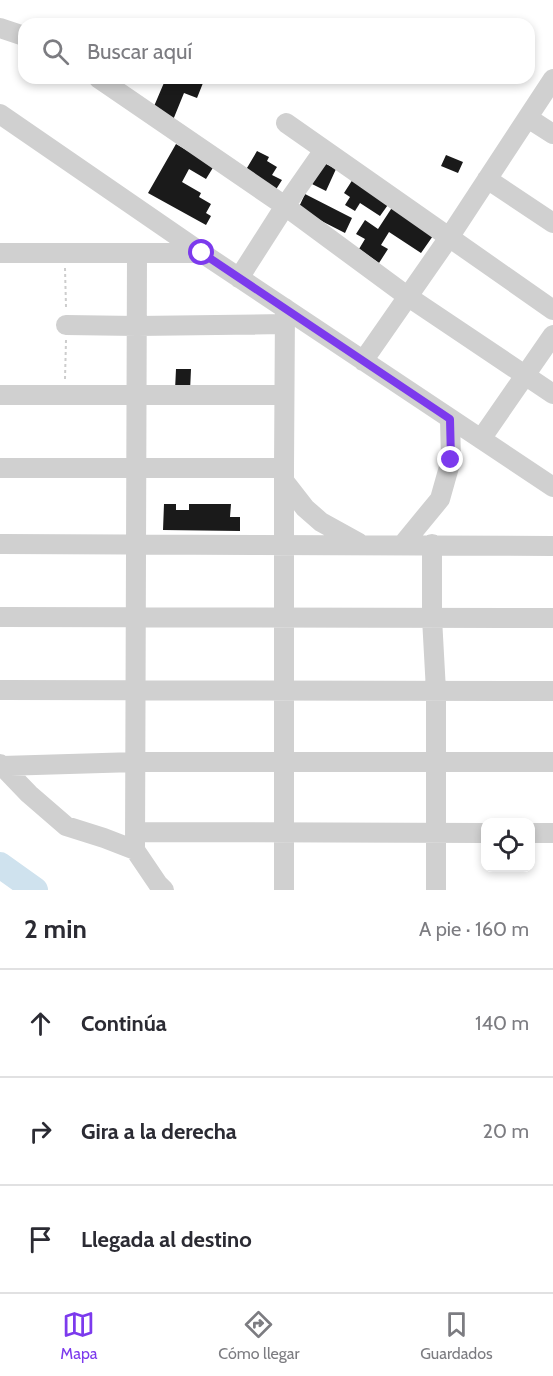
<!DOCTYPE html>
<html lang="es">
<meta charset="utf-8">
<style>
:root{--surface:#fff;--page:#f7f7f7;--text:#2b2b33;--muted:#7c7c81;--line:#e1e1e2;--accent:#7c3aed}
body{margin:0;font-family:Cabin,sans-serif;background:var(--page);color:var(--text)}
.controls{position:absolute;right:18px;bottom:18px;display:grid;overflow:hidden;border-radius:12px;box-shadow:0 3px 9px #0003}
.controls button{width:54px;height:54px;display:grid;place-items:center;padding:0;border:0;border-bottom:2px solid var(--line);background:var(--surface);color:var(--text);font:30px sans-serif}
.stop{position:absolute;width:18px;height:18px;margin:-14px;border:4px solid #7c3aed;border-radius:50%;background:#fff}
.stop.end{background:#7c3aed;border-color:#fff;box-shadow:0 2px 6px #0008}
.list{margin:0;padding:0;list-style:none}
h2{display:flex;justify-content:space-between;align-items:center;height:78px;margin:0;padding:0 24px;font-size:26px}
h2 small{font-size:20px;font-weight:400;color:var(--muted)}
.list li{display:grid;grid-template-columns:39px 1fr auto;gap:18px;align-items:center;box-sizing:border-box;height:108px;padding:0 24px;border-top:2px solid var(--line)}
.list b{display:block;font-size:22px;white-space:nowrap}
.list em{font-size:20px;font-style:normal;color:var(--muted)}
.icon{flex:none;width:33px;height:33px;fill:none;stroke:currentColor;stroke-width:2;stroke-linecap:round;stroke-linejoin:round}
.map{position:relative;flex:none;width:553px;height:890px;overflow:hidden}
.search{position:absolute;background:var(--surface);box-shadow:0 3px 9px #0003;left:18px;right:18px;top:18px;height:66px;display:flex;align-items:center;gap:15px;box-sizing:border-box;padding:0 21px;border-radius:18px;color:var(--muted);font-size:22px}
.sheet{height:402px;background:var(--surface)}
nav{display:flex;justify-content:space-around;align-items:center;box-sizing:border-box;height:84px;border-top:2px solid var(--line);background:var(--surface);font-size:16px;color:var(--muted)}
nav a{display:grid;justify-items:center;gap:3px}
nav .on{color:var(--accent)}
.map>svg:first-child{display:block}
</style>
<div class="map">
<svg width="553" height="890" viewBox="0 0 553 890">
<rect width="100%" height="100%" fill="#fff"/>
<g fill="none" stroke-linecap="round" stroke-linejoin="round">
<path stroke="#cfe2ee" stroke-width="26" d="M0,865L35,890"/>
</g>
<path fill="#1a1a1a" d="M166,78H171L182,82L183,78H205L197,98L184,93L173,120L152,111Z
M176,144L214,166L206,179L189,169L182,182L201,193L199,197L211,204L206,213L211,216L206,225L148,193Z
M257,151L269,157L267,161L277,167L272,175L282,180L275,191L244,173Z
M446,155L463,162L458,173L441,166Z
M322,162L336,169L326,191L312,184Z
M353,179L390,202L380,216L360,203L355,211L345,205L350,197L344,193Z
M305,194L352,218L345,233L298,209Z
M393,206L435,233L421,253L389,232L381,245L388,249L379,263L359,249L365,239L356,234L365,220L378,229Z
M176,369H191L190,391L175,390Z
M164,504H176V510H189V504H231L230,517H240V531L163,530Z"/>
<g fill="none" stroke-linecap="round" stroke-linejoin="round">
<path stroke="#cdcdcd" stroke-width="2" stroke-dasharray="3 3" stroke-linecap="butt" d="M65,268L66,307
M65,379L66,340"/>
<path stroke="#d0d0d0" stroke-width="20" d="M0,28L24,36
M98,78L285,206L407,296L553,394
M0,114L202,253L553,487
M528,118L553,134
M286,123L553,310
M487,179L553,223
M0,253H202
M239,278L285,206L324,150
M66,325L137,326L285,324
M363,361L450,236L553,79
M0,395H284
M481,439L553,335
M0,468H284
M284,481L305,508L321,522L359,543
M0,544L553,546
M403,544L440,499L451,460L450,419
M432,544V618L436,691V890
M0,617L553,618
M0,690L553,691
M0,764L2,766L136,762H553
M2,766L29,794L66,826L104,838L135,850L158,884L164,890
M136,832L486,833
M530,833H553
M135,850L137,254
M284,890V468L285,308"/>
</g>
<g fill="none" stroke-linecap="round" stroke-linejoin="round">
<path stroke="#7c3aed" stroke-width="8" d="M202,253L450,419L451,460"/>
</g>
</svg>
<div class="controls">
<button><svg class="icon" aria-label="locate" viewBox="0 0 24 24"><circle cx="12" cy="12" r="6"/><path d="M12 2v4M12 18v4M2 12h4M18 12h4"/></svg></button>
</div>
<div class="stop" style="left:202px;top:253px"></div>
<div class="stop end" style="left:451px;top:460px"></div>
<div class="search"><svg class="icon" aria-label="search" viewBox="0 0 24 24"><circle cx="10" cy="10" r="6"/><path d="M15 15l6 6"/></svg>Buscar aquí</div>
</div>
<section class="sheet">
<h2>2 min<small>A pie · 160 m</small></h2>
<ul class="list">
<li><svg class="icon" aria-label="ahead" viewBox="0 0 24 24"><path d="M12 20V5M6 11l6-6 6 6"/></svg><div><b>Continúa</b></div><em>140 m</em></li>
<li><svg class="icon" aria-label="right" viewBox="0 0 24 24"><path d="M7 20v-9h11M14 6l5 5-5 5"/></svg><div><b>Gira a la derecha</b></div><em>20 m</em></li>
<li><svg class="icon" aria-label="arrive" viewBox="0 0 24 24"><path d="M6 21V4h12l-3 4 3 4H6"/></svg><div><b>Llegada al destino</b></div></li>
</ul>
</section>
<nav>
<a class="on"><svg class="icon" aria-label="map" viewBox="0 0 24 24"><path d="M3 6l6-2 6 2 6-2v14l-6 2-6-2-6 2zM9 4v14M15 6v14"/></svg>Mapa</a>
<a><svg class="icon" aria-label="directions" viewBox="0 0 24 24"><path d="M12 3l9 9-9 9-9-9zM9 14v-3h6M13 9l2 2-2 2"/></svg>Cómo llegar</a>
<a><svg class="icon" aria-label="saved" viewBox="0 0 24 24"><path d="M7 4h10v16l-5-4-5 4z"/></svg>Guardados</a>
</nav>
